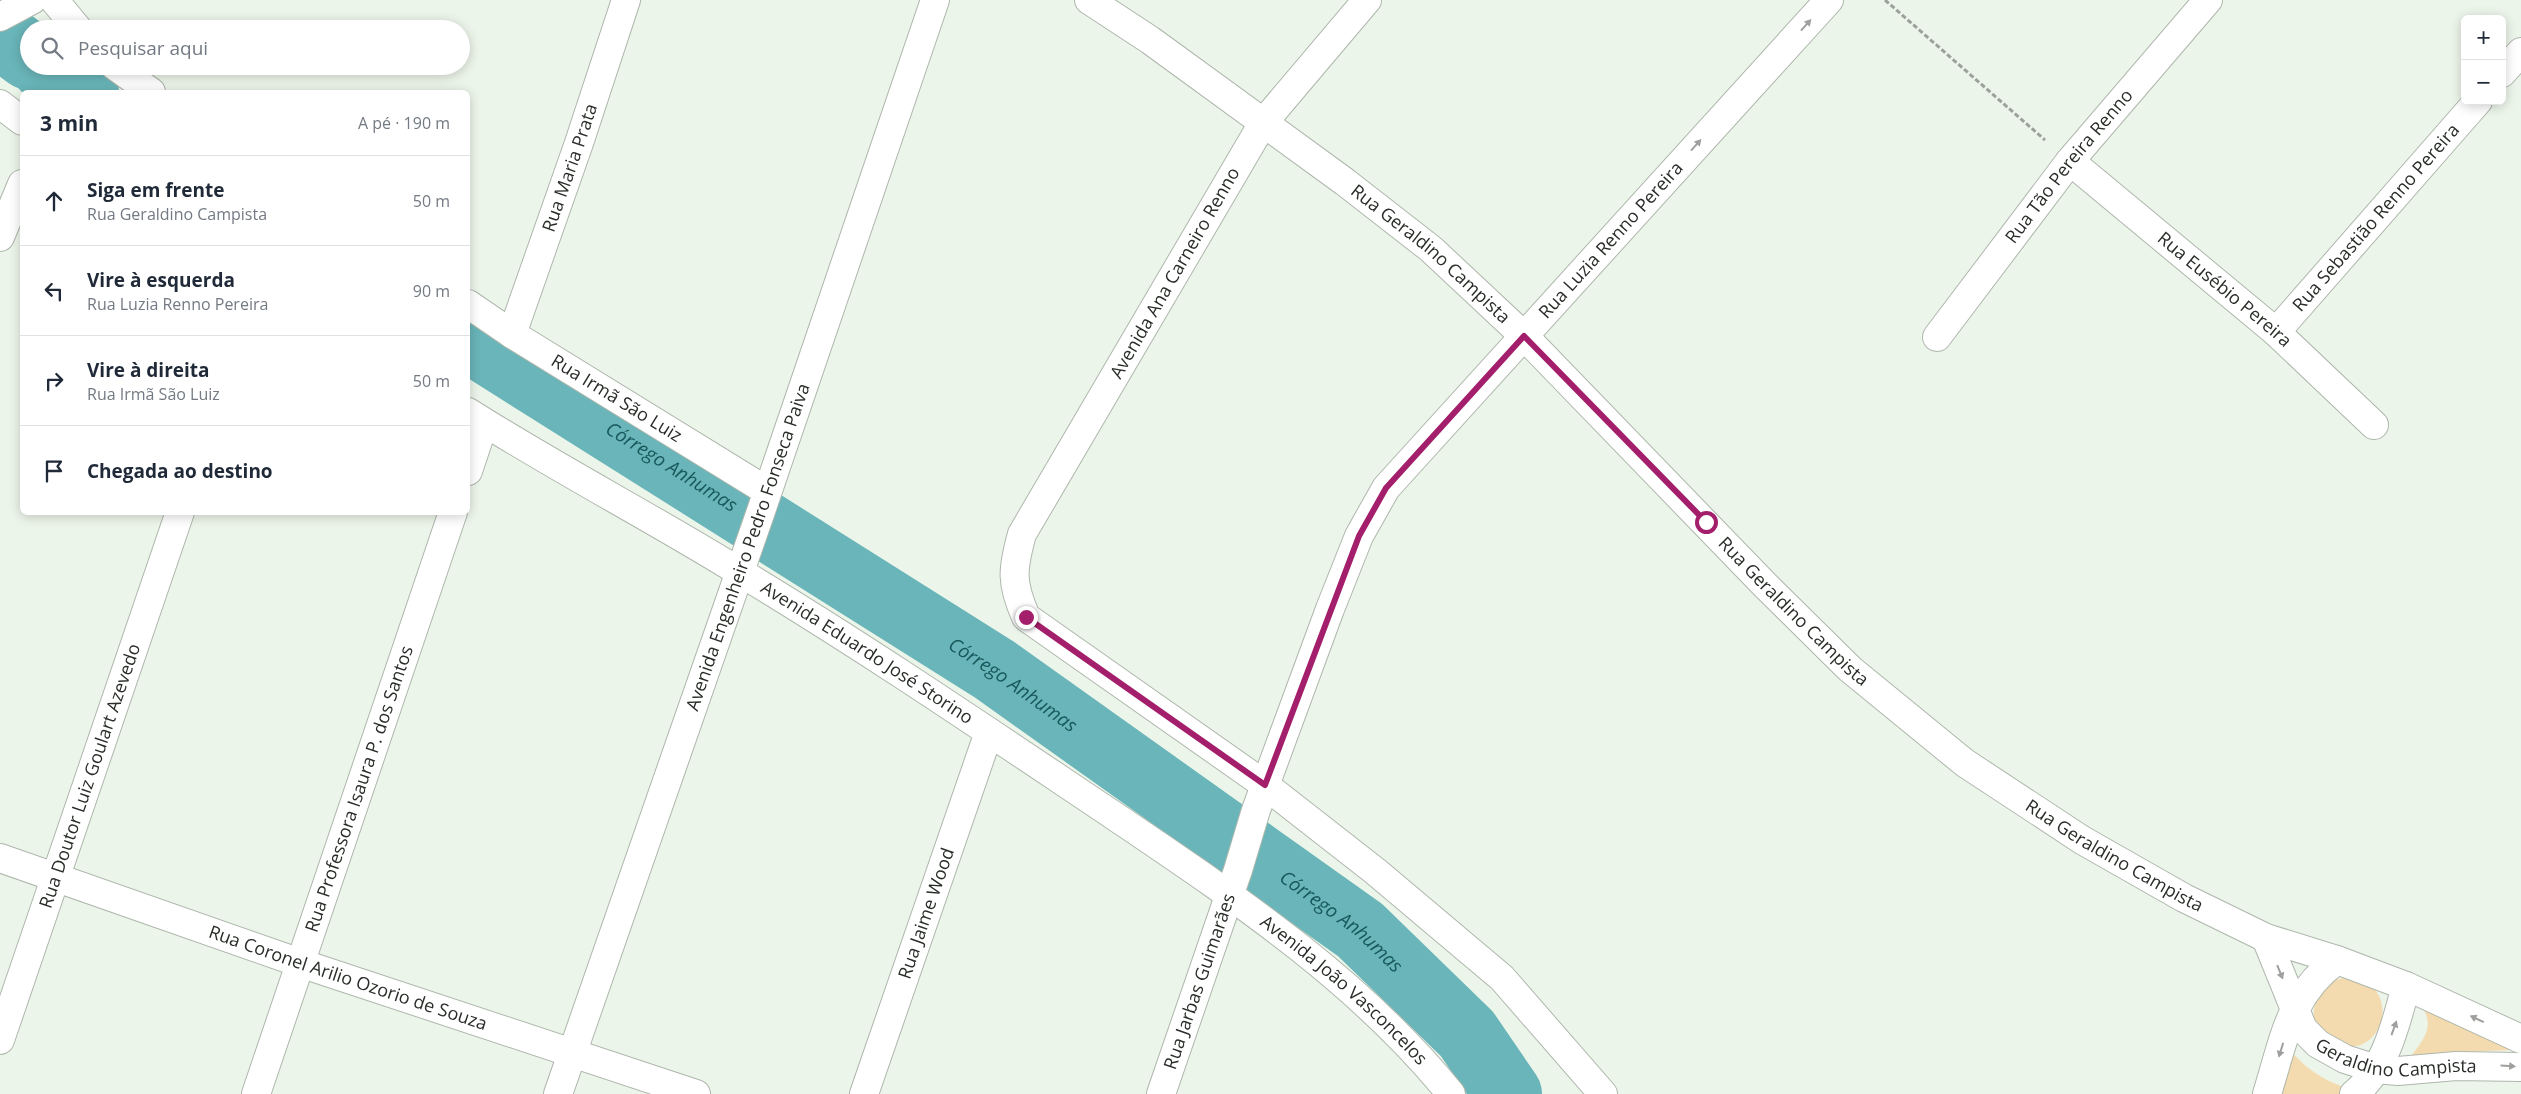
<!DOCTYPE html>
<html lang="pt">
<meta charset="utf-8">
<style>
:root{--surface:#fff;--page:#f6f6f7;--text:#1f2937;--muted:#747a83;--line:#e0e1e3}
body{margin:0;font-family:"Open Sans",sans-serif;background:var(--page);color:var(--text)}
.controls{position:absolute;right:15px;top:15px;display:grid;overflow:hidden;border-radius:8px;box-shadow:0 2px 12px #0003}
.controls button{width:45px;height:45px;display:grid;place-items:center;padding:0;border:0;border-bottom:1px solid var(--line);background:var(--surface);color:var(--text);font:25px sans-serif}
.stop{position:absolute;width:15px;height:15px;margin:-11px;border:4px solid #a41f6b;border-radius:50%;background:#fff}
.stop.end{background:#a41f6b;border-color:#fff;box-shadow:0 1px 5px #0008}
.list{margin:0;padding:0;list-style:none}
h2{display:flex;justify-content:space-between;align-items:center;height:65px;margin:0;padding:0 20px;font-size:21px}
h2 small{font-size:16px;font-weight:400;color:var(--muted)}
.list li{display:grid;grid-template-columns:32px 1fr auto;gap:15px;align-items:center;box-sizing:border-box;height:90px;padding:0 20px;border-top:1px solid var(--line)}
.list b{display:block;font-size:19px;white-space:nowrap}
.list p{margin:0;font-size:16px;white-space:nowrap;color:var(--muted)}
.list em{font-size:16px;font-style:normal;color:var(--muted)}
.icon{flex:none;width:28px;height:28px;fill:none;stroke:currentColor;stroke-width:2;stroke-linecap:round;stroke-linejoin:round}
.map{position:relative;flex:none;width:2521px;height:1094px;overflow:hidden}
.search{position:absolute;background:var(--surface);box-shadow:0 2px 12px #0003;left:20px;top:20px;width:450px;height:55px;display:flex;align-items:center;gap:12px;box-sizing:border-box;padding:0 18px;border-radius:28px;color:var(--muted);font-size:19px}
.panel{position:absolute;background:var(--surface);box-shadow:0 2px 12px #0003;left:20px;top:90px;width:450px;height:425px;border-radius:8px}
.map>svg:first-child{display:block}
</style>
<div class="map">
<svg width="2521" height="1094" viewBox="0 0 2521 1094">
<rect width="100%" height="100%" fill="#ecf5ea"/>
<path fill="#f4dbaf" d="M2355,977C2361,980 2368,982 2372,986C2390,1005 2384,1034 2361,1045C2355,1047 2347,1046 2341,1046L2314,1023C2312,991 2323,978 2355,977Z
M2418,1002L2513,1050L2458,1052L2431,1059L2410,1057C2425,1038 2437,1024 2418,1002Z
M2284,1043C2304,1068 2325,1083 2356,1090L2344,1094H2273Z"/>
<g fill="none" stroke-linecap="round" stroke-linejoin="round">
<g stroke="#69b5b9" stroke-width="68">
<path d="M0,34L29,56"/>
<path d="M44,66L85,92"/>
<path id="s1" d="M468,338L995,670L1360,930L1467,1034L1508,1094"/>
</g>
<defs>
<g id="street">
<path d="M54,0L78,29"/>
<path d="M1367,0L1263,123L1022,534C1012,570 1011,583 1026,617L1265,785L1375,871L1502,978L1603,1094"/>
<path d="M115,66L151,92"/>
<path d="M2502,73L2521,52"/>
<path d="M0,104L22,121"/>
<path id="s2" d="M2070,161L2276,332L2374,425"/>
<path d="M0,237L22,184"/>
<path id="s3" d="M468,304L512,334L767,491"/>
<path id="s4" d="M2276,332L2478,101"/>
<path id="s5" d="M512,334L579,143L626,0"/>
<path id="s6" d="M1937,337L2070,161L2208,0"/>
<path id="s7" d="M468,412C556,468 649,516 738,571C866,648 989,732 1113,815C1234,897 1358,979 1451,1094"/>
<path d="M468,471L484,423"/>
<path id="s8" d="M0,858L300,963L696,1094"/>
<path id="s9" d="M0,1040L180,512"/>
<path id="s10" d="M256,1094L453,512"/>
<path id="s11" d="M864,1094L989,732"/>
<path id="s12" d="M1161,1094L1238,870L1256,810L1330,609L1359,536L1386,488L1829,0"/>
<path d="M2267,1094C2284,1040 2289,995 2337,960"/>
<path d="M2354,1094C2386,1069 2396,1023 2406,986"/>
</g>
<g id="secondary">
<path id="s13" d="M1089,0L1150,40L1345,182L1431,249L1524,336L1764,584L1850,669L1965,763L2082,840L2184,898L2266,938L2337,960L2406,986L2521,1039"/>
<path d="M0,17L32,0"/>
<path id="s14" d="M2266,938L2303,1029L2318,1044L2345,1059L2376,1069L2398,1071L2456,1066L2521,1067"/>
<path id="s15" d="M558,1094L760,514L935,0"/>
</g>
</defs>
<use href="#street" stroke="#aeb7ac" stroke-width="30"/>
<use href="#secondary" stroke="#aeb7ac" stroke-width="30"/>
<path stroke="#9ba29a" stroke-width="3" stroke-dasharray="5 2.5" stroke-linecap="butt" d="M1885,0L2045,140"/>
<use href="#street" stroke="#fff" stroke-width="28"/>
<use href="#secondary" stroke="#fff" stroke-width="28"/>
</g>
<defs><path id="oneway-solid" d="M-6-.8H1V-3.2L6.5 0L1 3.2V.8H-6Z" transform="scale(1.25)"/></defs>
<g fill="#9fa09e">
<use href="#oneway-solid" transform="translate(1806 25) rotate(-48)"/>
<use href="#oneway-solid" transform="translate(1696 145) rotate(-48)"/>
<use href="#oneway-solid" transform="translate(2280 972) rotate(68)"/>
<use href="#oneway-solid" transform="translate(2477 1019) rotate(-155)"/>
<use href="#oneway-solid" transform="translate(2394 1028) rotate(-70)"/>
<use href="#oneway-solid" transform="translate(2281 1050) rotate(107)"/>
<use href="#oneway-solid" transform="translate(2508 1066) rotate(3)"/>
</g>
<g fill="none" stroke-linecap="round" stroke-linejoin="round">
<path stroke="#a41f6b" stroke-width="6" d="M1026,617L1265,785L1359,536L1386,488L1524,336L1706,522"/>
</g>
<g text-anchor="middle" stroke-width="5" stroke-linejoin="round" paint-order="stroke">
<g font-size="18" fill="#292d28" stroke="#fff">
<text dy="6" stroke="none"><textPath href="#s6" startOffset="216">Rua Tão Pereira Renno</textPath></text>
<text dy="6" stroke="none"><textPath href="#s5" startOffset="176">Rua Maria Prata</textPath></text>
<text dy="6" stroke="none"><textPath href="#s4" startOffset="152">Rua Sebastião Renno Pereira</textPath></text>
<text dy="6" stroke="none"><textPath href="#s12" startOffset="982">Rua Luzia Renno Pereira</textPath></text>
<text dy="6" stroke="none"><textPath href="#s13" startOffset="426">Rua Geraldino Campista</textPath></text>
<text transform="translate(1175 273) rotate(-60)" y="6">Avenida Ana Carneiro Renno</text>
<text dy="6" stroke="none"><textPath href="#s2" startOffset="201">Rua Eusébio Pereira</textPath></text>
<text dy="6" stroke="none"><textPath href="#s3" startOffset="176">Rua Irmã São Luiz</textPath></text>
<text dy="6" stroke="none"><textPath href="#s15" startOffset="579">Avenida Engenheiro Pedro Fonseca Paiva</textPath></text>
<text dy="6" stroke="none"><textPath href="#s13" startOffset="936">Rua Geraldino Campista</textPath></text>
<text dy="6" stroke="none"><textPath href="#s7" startOffset="466">Avenida Eduardo José Storino</textPath></text>
<text dy="6" stroke="none"><textPath href="#s9" startOffset="279">Rua Doutor Luiz Goulart Azevedo</textPath></text>
<text dy="6" stroke="none"><textPath href="#s10" startOffset="322">Rua Professora Isaura P. dos Santos</textPath></text>
<text dy="6" stroke="none"><textPath href="#s13" startOffset="1341">Rua Geraldino Campista</textPath></text>
<text dy="6" stroke="none"><textPath href="#s11" startOffset="191">Rua Jaime Wood</textPath></text>
<text dy="6" stroke="none"><textPath href="#s8" startOffset="368">Rua Coronel Arilio Ozorio de Souza</textPath></text>
<text dy="6" stroke="none"><textPath href="#s12" startOffset="119">Rua Jarbas Guimarães</textPath></text>
<text dy="6" stroke="none"><textPath href="#s7" startOffset="1051">Avenida João Vasconcelos</textPath></text>
<text dy="6" stroke="none"><textPath href="#s14" startOffset="201">Geraldino Campista</textPath></text>
</g>
<g font-size="19" font-style="italic" fill="#18595c" stroke="#fff">
<text dy="7" stroke="none"><textPath href="#s1" startOffset="241">Córrego Anhumas</textPath></text>
<text dy="7" stroke="none"><textPath href="#s1" startOffset="646">Córrego Anhumas</textPath></text>
<text dy="7" stroke="none"><textPath href="#s1" startOffset="1051">Córrego Anhumas</textPath></text>
</g>
</g>
</svg>
<div class="controls">
<button>+</button>
<button>−</button>
</div>
<div class="stop" style="left:1706px;top:522px"></div>
<div class="stop end" style="left:1026px;top:617px"></div>
<div class="search"><svg class="icon" aria-label="search" viewBox="0 0 24 24"><circle cx="10" cy="10" r="6"/><path d="M15 15l6 6"/></svg>Pesquisar aqui</div>
<section class="panel">
<h2>3 min<small>A pé · 190 m</small></h2>
<ul class="list">
<li><svg class="icon" aria-label="ahead" viewBox="0 0 24 24"><path d="M12 20V5M6 11l6-6 6 6"/></svg><div><b>Siga em frente</b><p>Rua Geraldino Campista</p></div><em>50 m</em></li>
<li><svg class="icon" aria-label="left" viewBox="0 0 24 24"><path d="M17 20v-9H6M10 6l-5 5 5 5"/></svg><div><b>Vire à esquerda</b><p>Rua Luzia Renno Pereira</p></div><em>90 m</em></li>
<li><svg class="icon" aria-label="right" viewBox="0 0 24 24"><path d="M7 20v-9h11M14 6l5 5-5 5"/></svg><div><b>Vire à direita</b><p>Rua Irmã São Luiz</p></div><em>50 m</em></li>
<li><svg class="icon" aria-label="arrive" viewBox="0 0 24 24"><path d="M6 21V4h12l-3 4 3 4H6"/></svg><div><b>Chegada ao destino</b></div></li>
</ul>
</section>
</div>
